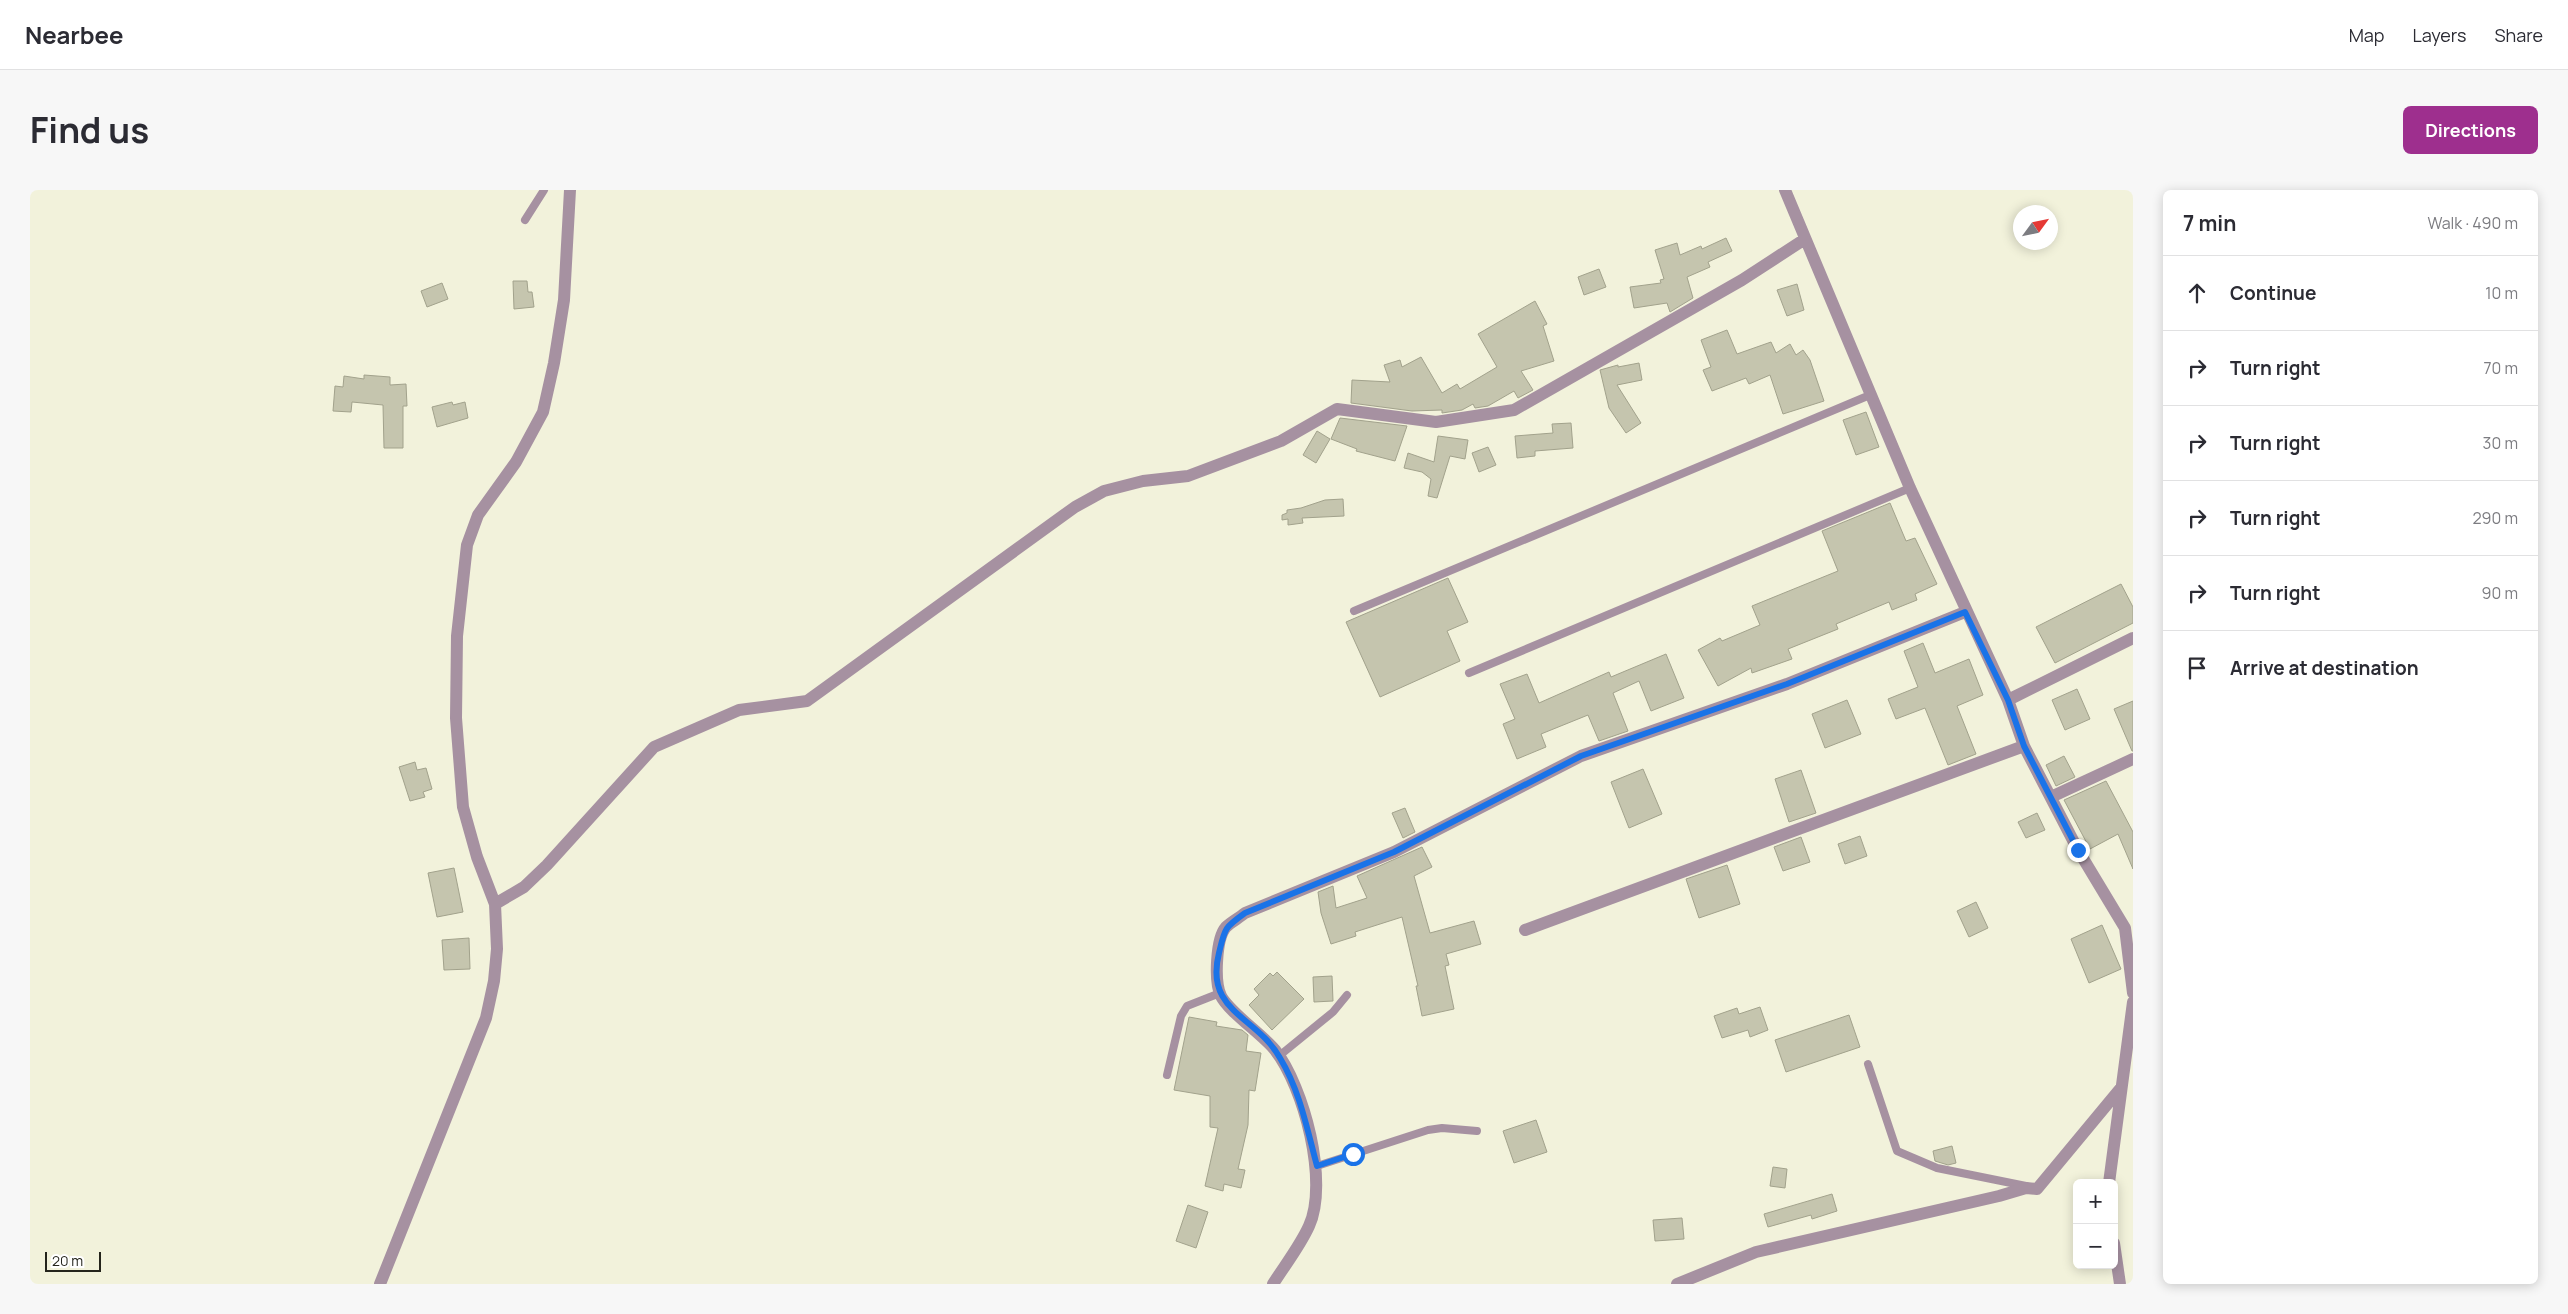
<!DOCTYPE html>
<meta charset="utf-8">
<style>
:root{--surface:#fff;--page:#f7f7f7;--text:#2b2b33;--muted:#7c7c81;--line:#e1e1e2;--accent:#9e2f8e}
body{margin:0;font-family:Manrope,sans-serif;background:var(--page);color:var(--text)}
.controls{position:absolute;right:15px;bottom:15px;display:grid;overflow:hidden;border-radius:8px;box-shadow:0 2px 12px #0003}
.controls button{width:45px;height:45px;display:grid;place-items:center;padding:0;border:0;border-bottom:1px solid var(--line);background:var(--surface);color:var(--text);font:25px sans-serif}
.compass{position:absolute;left:1983px;top:15px;width:45px;height:45px;border-radius:50%;background:var(--surface);box-shadow:0 2px 12px #0003;rotate:57deg}
.scale{position:absolute;left:15px;bottom:12px;width:56px;box-sizing:border-box;padding-left:5px;border:2px solid #24241b;border-top:0;font-size:14px;line-height:18px;white-space:nowrap;color:#24241b;-webkit-text-stroke:4px #fff;paint-order:stroke}
.stop{position:absolute;width:15px;height:15px;margin:-11px;border:4px solid #1a73e8;border-radius:50%;background:#fff}
.stop.end{background:#1a73e8;border-color:#fff;box-shadow:0 1px 5px #0008}
.list{margin:0;padding:0;list-style:none}
h2{display:flex;justify-content:space-between;align-items:center;height:65px;margin:0;padding:0 20px;font-size:21px}
h2 small{font-size:16px;font-weight:400;color:var(--muted)}
.list li{display:grid;grid-template-columns:32px 1fr auto;gap:15px;align-items:center;box-sizing:border-box;height:75px;padding:0 20px;border-top:1px solid var(--line)}
.list b{display:block;font-size:19px;white-space:nowrap}
.list em{font-size:16px;font-style:normal;color:var(--muted)}
.icon{flex:none;width:28px;height:28px;fill:none;stroke:currentColor;stroke-width:2;stroke-linecap:round;stroke-linejoin:round}
.map{position:relative;flex:none;width:2103px;height:1094px;overflow:hidden;border-radius:8px}
header{display:flex;align-items:center;gap:30px;box-sizing:border-box;height:70px;padding:0 25px;background:var(--surface);border-bottom:1px solid var(--line)}
header strong{font-size:24px}
nav{display:flex;gap:28px;margin-inline-start:auto;font-size:18px}
.intro{display:flex;align-items:center;justify-content:space-between;box-sizing:border-box;height:120px;padding:0 30px}
h1{margin:0;font-size:35px}
.button{padding:12px 22px;border-radius:8px;background:var(--accent);color:#fff;font-size:18px;font-weight:700}
main{display:flex;gap:30px;padding:0 30px}
aside{flex:1;background:var(--surface);border-radius:8px;box-shadow:0 2px 12px #0003}
.map>svg:first-child{display:block}
</style>
<header>
<strong>Nearbee</strong>
<nav><a>Map</a><a>Layers</a><a>Share</a></nav>
</header>
<div class="intro"><h1>Find us</h1><a class="button">Directions</a></div>
<main>
<div class="map">
<svg width="2103" height="1094" viewBox="0 0 2103 1094">
<rect width="100%" height="100%" fill="#f2f2db"/>
<path fill="#c5c5ae" stroke="#a2a28c" d="M1696,48L1702,61L1678,72L1680,77L1657,87L1663,108L1640,122L1637,113L1604,118L1600,97L1631,93L1630,90L1634,89L1625,60L1647,53L1650,65L1671,56L1672,59Z
M1569,79L1576,97L1554,105L1548,87Z
M483,91H497L498,102H502L504,117L484,119Z
M412,93L418,109L397,117L391,101Z
M1767,94L1774,120L1757,126L1747,100Z
M1505,111L1517,134L1513,136L1524,171L1491,181L1503,200L1488,208L1484,201L1458,216L1445,218L1443,214L1432,220L1412,223V220L1382,221L1321,213L1322,190L1360,192L1354,175L1370,170L1372,177L1391,167L1412,203L1427,194L1430,199L1467,177L1448,144Z
M1697,140L1707,164L1741,152L1746,163L1760,154L1766,165L1773,160L1780,170L1794,211L1753,224L1740,185L1719,194L1716,188L1682,201L1673,180L1681,177L1671,150Z
M1609,173L1612,190L1587,195L1611,233L1596,243L1579,218L1570,180L1588,175V177Z
M334,185L360,187V195L376,194L377,216H373V258H354L353,215L322,212L321,222L303,221L305,196L313,197L314,186L334,189Z
M422,212L423,215L435,212L438,228L407,237L402,217Z
M1836,222L1849,257L1826,265L1813,230Z
M1310,228L1377,236L1365,271L1326,261L1327,259L1301,249Z
M1541,233L1543,258L1505,261V266L1487,268L1485,246L1523,243L1522,234Z
M1287,241L1300,249L1286,273L1273,265Z
M1408,246L1438,250L1435,269L1420,266L1407,308L1398,306L1401,289L1392,282L1374,278L1378,263L1404,272Z
M1458,257L1466,275L1449,282L1442,263Z
M1313,309L1314,326L1272,328L1273,333L1258,335V329L1252,330V325L1257,323V320L1271,318L1295,310Z
M1860,313L1876,351L1885,348L1907,394L1885,404L1887,410L1862,420L1859,412L1806,434L1808,439L1758,459L1762,469L1722,483L1721,478L1688,496L1668,460L1690,448L1692,451L1730,435L1722,416L1808,381L1792,341Z
M1418,388L1438,432L1417,441L1430,471L1350,507L1316,432Z
M2091,394L2103,417V433L2025,473L2006,437Z
M1893,453L1905,483L1939,469L1953,505L1927,516L1946,564L1918,575L1895,518L1866,529L1858,509L1888,497L1874,461Z
M1636,464L1654,508L1621,521L1609,491L1583,503L1598,541L1569,551L1558,525L1511,544L1516,557L1487,569L1473,534L1485,529L1470,494L1497,484L1509,513L1579,482L1581,487Z
M2047,499L2060,529L2035,540L2022,510Z
M1817,510L1831,544L1795,558L1782,524Z
M2103,511V561H2102L2084,519Z
M2034,566L2045,587L2026,596L2016,575Z
M385,572L387,580L396,578L402,599L393,602L395,607L380,611L369,577Z
M1613,579L1632,624L1599,638L1581,592Z
M1771,580L1786,623L1759,632L1745,589Z
M2076,591L2103,642V679L2088,644L2060,659L2034,610Z
M1375,618L1385,642L1373,648L1362,623Z
M2007,623L2015,640L1996,648L1988,632Z
M1830,646L1837,666L1815,674L1808,654Z
M1771,647L1780,672L1753,681L1744,657Z
M1392,657L1402,677L1384,686L1400,743L1444,731L1451,754L1416,764L1419,775L1415,776L1424,819L1392,826L1386,796H1388L1372,727L1325,742L1326,746L1301,754L1291,723L1288,702L1303,696L1306,718L1337,708L1327,686Z
M1697,675L1710,714L1669,728L1656,689Z
M424,678L433,722L407,727L398,683Z
M1946,712L1958,738L1939,747L1927,721Z
M2072,735L2091,779L2059,793L2041,749Z
M439,748L440,779L414,780L412,750Z
M1247,782L1274,809L1242,840L1219,815L1229,805L1224,799L1240,783L1243,786Z
M1302,786L1303,811L1284,812L1283,787Z
M1730,817L1738,840L1720,847L1718,840L1692,848L1684,826L1707,818L1709,824Z
M1819,825L1830,857L1756,882L1745,850Z
M1159,827L1187,832L1186,836L1212,840L1218,845L1216,861L1231,863L1225,901L1219,900L1218,935L1208,979L1215,980L1211,998L1194,994L1193,1001L1175,996L1188,938L1180,937V906L1144,900Z
M1506,930L1517,962L1484,973L1473,941Z
M1922,956L1926,973L1918,975L1905,971L1903,961Z
M1743,977L1757,979L1755,998L1740,996Z
M1802,1004L1807,1021L1782,1029L1781,1025L1738,1037L1734,1024Z
M1158,1015L1178,1022L1166,1058L1146,1051Z
M1652,1028L1654,1049L1625,1051L1623,1030Z"/>
<g fill="none" stroke-linecap="round" stroke-linejoin="round">
<path stroke="#a691a1" stroke-width="8" d="M495,30L514,0
M1324,421L1840,205
M1439,483L1880,298
M1249,866L1303,822L1317,805
M1838,874L1867,961L1907,978L1996,996
M1137,885L1151,826L1157,816L1190,803
M1287,976L1398,940L1412,938L1447,941"/>
<path stroke="#a691a1" stroke-width="12" d="M1755,0L1880,298L1978,510L1994,556L2048,660L2095,738L2103,803
M1978,510L2103,448
M2021,607L2103,569
M465,714L494,697L517,675L624,557L709,520L777,511L1045,317L1074,301L1113,291L1158,286L1251,251L1307,219L1406,232L1484,220L1712,90L1775,49
M1495,740L1994,556
M2079,993L2103,812
M2084,1053L2090,1094
M350,1094L456,828L464,791L467,759L465,714L447,667L433,617L426,528L427,446L437,355L448,325L486,272L513,222L524,173L534,110L540,0
M1243,1094C1255,1075 1270,1056 1279,1036C1299,992 1274,897 1245,860C1232,844 1199,822 1191,806C1184,792 1186,748 1196,737C1201,732 1209,728 1215,723L1364,662L1551,566L1757,494L1935,422
M1647,1094L1726,1062L1969,1006L1996,998L2007,999L2090,899"/>
</g>
<g fill="none" stroke-linecap="round" stroke-linejoin="round">
<path stroke="#1a73e8" stroke-width="6" d="M1323,964L1287,976C1277,939 1270,901 1250,868C1227,826 1174,822 1189,763C1195,738 1194,738 1215,723L1364,662L1551,566L1757,494L1935,422L1978,510L1994,556L2048,660"/>
</g>
</svg>
<div class="controls">
<button>+</button>
<button>−</button>
</div>
<svg class="compass" viewBox="-18 -18 36 36"><path d="M0-13l5 13h-10z" fill="#e53935"/><path d="M0 13l5-13h-10z" fill="#7c7c81"/></svg>
<div class="scale">20 m</div>
<div class="stop" style="left:1323px;top:964px"></div>
<div class="stop end" style="left:2048px;top:660px"></div>
</div>
<aside>
<h2>7 min<small>Walk · 490 m</small></h2>
<ul class="list">
<li><svg class="icon" aria-label="ahead" viewBox="0 0 24 24"><path d="M12 20V5M6 11l6-6 6 6"/></svg><div><b>Continue</b></div><em>10 m</em></li>
<li><svg class="icon" aria-label="right" viewBox="0 0 24 24"><path d="M7 20v-9h11M14 6l5 5-5 5"/></svg><div><b>Turn right</b></div><em>70 m</em></li>
<li><svg class="icon" aria-label="right" viewBox="0 0 24 24"><path d="M7 20v-9h11M14 6l5 5-5 5"/></svg><div><b>Turn right</b></div><em>30 m</em></li>
<li><svg class="icon" aria-label="right" viewBox="0 0 24 24"><path d="M7 20v-9h11M14 6l5 5-5 5"/></svg><div><b>Turn right</b></div><em>290 m</em></li>
<li><svg class="icon" aria-label="right" viewBox="0 0 24 24"><path d="M7 20v-9h11M14 6l5 5-5 5"/></svg><div><b>Turn right</b></div><em>90 m</em></li>
<li><svg class="icon" aria-label="arrive" viewBox="0 0 24 24"><path d="M6 21V4h12l-3 4 3 4H6"/></svg><div><b>Arrive at destination</b></div></li>
</ul>
</aside>
</main>
